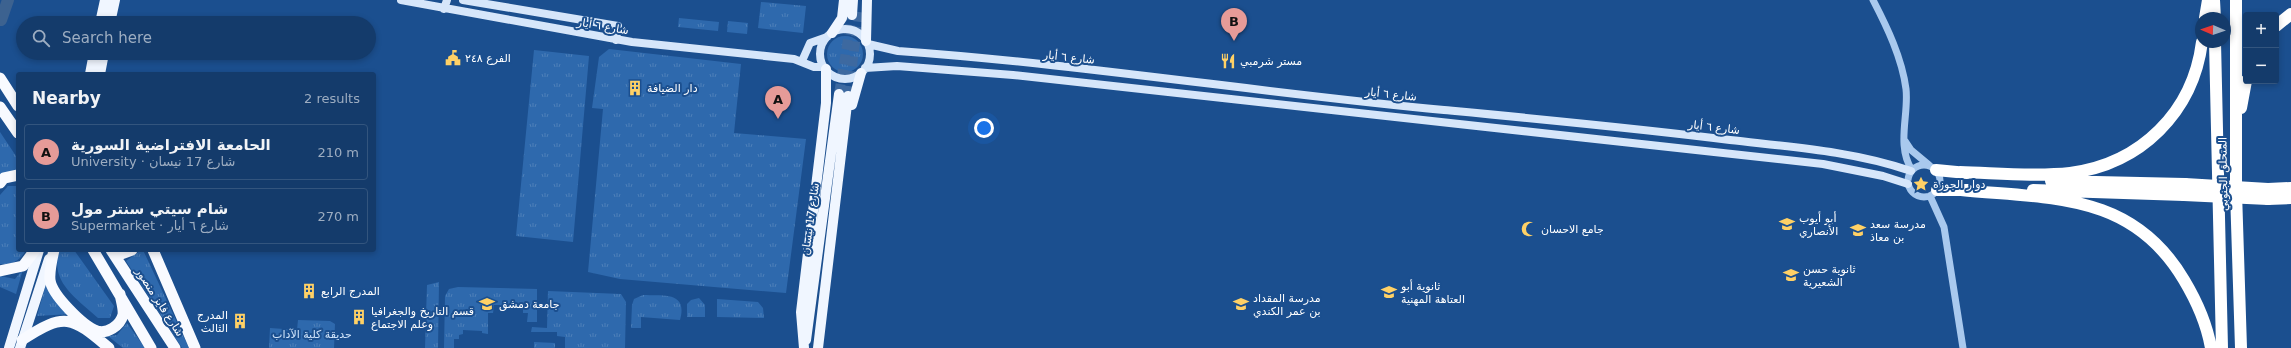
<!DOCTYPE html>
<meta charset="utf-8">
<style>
:root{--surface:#143b6b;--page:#214673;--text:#f1f3f6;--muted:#9dadc1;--line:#33557e;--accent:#e69b98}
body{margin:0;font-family:"DejaVu Sans",Cairo,sans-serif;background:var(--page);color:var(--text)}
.controls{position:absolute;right:12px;top:12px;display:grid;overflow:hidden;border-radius:4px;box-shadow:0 2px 6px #0003}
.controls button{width:36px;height:36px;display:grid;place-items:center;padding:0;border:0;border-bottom:1px solid var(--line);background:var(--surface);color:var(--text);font:20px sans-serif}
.compass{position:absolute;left:2195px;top:12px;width:36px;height:36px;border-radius:50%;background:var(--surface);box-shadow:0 2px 6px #0003;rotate:272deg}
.you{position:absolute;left:984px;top:128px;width:14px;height:14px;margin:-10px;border:3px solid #fff;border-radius:50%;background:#1a73e8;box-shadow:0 0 0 6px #1a73e833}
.badge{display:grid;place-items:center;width:26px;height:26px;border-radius:50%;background:var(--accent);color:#111;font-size:13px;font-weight:700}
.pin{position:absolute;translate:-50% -33px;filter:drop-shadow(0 1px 2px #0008)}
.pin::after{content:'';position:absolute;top:21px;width:14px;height:12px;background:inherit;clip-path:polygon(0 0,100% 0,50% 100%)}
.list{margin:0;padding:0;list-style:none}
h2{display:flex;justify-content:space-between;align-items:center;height:52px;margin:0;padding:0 16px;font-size:17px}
h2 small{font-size:13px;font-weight:400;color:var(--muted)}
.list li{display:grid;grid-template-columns:26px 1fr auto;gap:12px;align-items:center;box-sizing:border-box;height:56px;margin:0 8px 8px;padding:0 8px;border:1px solid var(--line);border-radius:4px}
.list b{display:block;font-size:15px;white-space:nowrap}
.list p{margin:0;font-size:13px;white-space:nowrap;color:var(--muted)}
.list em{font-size:13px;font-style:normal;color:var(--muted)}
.icon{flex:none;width:22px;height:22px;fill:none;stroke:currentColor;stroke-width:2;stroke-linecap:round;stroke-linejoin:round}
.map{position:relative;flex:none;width:2291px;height:348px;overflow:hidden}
.search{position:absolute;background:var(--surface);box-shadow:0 2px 6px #0003;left:16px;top:16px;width:360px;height:44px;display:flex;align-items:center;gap:10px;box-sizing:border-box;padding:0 14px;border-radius:22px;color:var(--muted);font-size:15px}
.panel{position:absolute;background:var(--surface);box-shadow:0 2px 6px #0003;left:16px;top:72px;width:360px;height:180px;border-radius:4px}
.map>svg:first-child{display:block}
</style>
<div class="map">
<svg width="2291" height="348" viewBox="0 0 2291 348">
<defs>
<pattern id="grass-tufts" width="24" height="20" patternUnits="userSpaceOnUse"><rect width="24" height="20" fill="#2e69ad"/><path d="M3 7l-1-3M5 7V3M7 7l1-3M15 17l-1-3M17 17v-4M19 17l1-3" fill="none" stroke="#4d80b9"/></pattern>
</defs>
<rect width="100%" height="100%" fill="#1b4f8f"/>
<path fill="url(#grass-tufts)" d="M761,2L806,6L803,33L758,28Z
M679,18L719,22L718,31L678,27Z
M728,21L748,23L747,34L727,32Z
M827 54a18 18 0 1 1 36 0a18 18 0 1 1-36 0Z
M609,49L741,64L734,133L806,139L786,293L620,279L588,272L603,109L592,108L599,57Z
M534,50L589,56L573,242L516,236Z
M0,132L18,159V173L0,180Z
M8,186H18V250H26C20,261 12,265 0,264V195Z
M60,250H74L114,306L110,318H98C77,299 48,281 60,250Z
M141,250H143L189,348H182L126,261Z
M23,269L16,294L0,287V276L15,279Z
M439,282L438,348H425L427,285Z
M46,284L71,314L37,316Z
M458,287L537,289V322H527L528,313H523V309H517V305H494L493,313H488V334L482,333V331L463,330V334L459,335V339H454V348H444L445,296L449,289Z
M548,291L621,294L626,302L625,348H565V337L557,336V332H531L532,327L547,328Z
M643,295C663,296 688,291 680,320L641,317V328H631L632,305L634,299Z
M699,298L705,305V317H687V304L691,300Z
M717,299L758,302L763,308L764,318L717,317Z
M298,320L330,321L335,324L334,348H269L270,328L297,330Z
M127,323L145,348H123L108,336L117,335Z
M534,342L555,343V348H534Z"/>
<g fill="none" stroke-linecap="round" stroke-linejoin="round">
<path stroke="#3c6290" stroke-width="12" d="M1,20L8,0"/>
<path stroke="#3d69a0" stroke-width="10" stroke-dasharray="10 5" stroke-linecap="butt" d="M839,94L852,15
M848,96L859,12"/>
<path stroke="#a9c9ee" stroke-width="7" d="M1873,0C1887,27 1902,58 1906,89C1909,115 1896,146 1912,170
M1905,141L1911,150L1929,165
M1908 181a16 16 0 1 1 32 0a16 16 0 1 1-32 0Z
M1930,196L1944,227L1963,348"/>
<path stroke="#d6e6fa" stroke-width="8" d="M401,0L632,42L794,59L814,67H824
M463,0L618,26L616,40
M444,9L447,0
M820 54a25 25 0 1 1 50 0a25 25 0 1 1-50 0Z
M868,44L898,51C1081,64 1262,93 1444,110C1539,119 1635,128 1730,140C1791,147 1853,151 1911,171
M802,61L810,43L827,37
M865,68L897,66L1013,75L1823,164L1883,176L1908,184"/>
<path stroke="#f0f6ff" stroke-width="10" d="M852,15L853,0
M100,23L105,0
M110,23L115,0
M832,33L842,18L844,0
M866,41L867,0
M90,74L94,53
M100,74L104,53
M852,105L861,73
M806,340L839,94
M9,348L39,250
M20,348L49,259
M804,348L801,312L826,103V69
M818,348L848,96"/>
<path stroke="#f8faff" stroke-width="11" d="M0,78L18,106
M0,107L18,133
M0,183L4,178L18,175
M54,250C52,259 49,271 50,280C52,295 83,326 97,331C107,334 120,326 123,315C124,309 121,300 120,294
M93,250L151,348
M111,250L175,348
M113,250L121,254L132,250
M153,250L195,348
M0,271L23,266L35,250
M22,340C65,312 71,316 109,348"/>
<path stroke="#fff" stroke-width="12" d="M2214,0L2215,18
M2236,0V192L2241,348
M2205,18L2208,0
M2276,26L2291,14
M2215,42L2222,348
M2241,108L2246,81
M1936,170L1967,173
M1960,172C1996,173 2034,177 2070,173C2141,164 2193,112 2202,42
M2051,181L2185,184
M2268,189L2291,188
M1937,190H1968
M1961,190C2051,199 2132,192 2184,280C2196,300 2207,325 2211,348
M2033,190L2184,195
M2268,199L2291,198"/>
<path stroke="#fff" stroke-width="12" d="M2185,184L2268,189
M2184,195L2268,199"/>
</g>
<defs>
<symbol id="civic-bare" viewBox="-9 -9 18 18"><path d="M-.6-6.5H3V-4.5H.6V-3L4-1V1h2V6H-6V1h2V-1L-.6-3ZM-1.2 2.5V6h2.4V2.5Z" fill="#ffd166" stroke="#1b4f8f" stroke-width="2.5" paint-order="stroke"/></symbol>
<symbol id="restaurant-bare" viewBox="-9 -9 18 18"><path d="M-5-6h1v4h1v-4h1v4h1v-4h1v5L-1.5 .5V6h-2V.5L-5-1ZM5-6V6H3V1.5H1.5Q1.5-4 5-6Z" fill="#ffd166" stroke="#1b4f8f" stroke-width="2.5" paint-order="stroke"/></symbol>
<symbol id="building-bare" viewBox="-9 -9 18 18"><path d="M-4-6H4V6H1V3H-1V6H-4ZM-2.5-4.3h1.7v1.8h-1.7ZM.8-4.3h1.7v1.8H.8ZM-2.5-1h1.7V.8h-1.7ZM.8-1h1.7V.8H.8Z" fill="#ffd166" stroke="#1b4f8f" stroke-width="2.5" paint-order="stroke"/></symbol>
<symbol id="sight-bare" viewBox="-9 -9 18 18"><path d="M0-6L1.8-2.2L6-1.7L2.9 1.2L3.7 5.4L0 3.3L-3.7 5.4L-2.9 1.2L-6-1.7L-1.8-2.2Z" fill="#ffd166" stroke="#1b4f8f" stroke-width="2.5" paint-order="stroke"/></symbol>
<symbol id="school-bare" viewBox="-9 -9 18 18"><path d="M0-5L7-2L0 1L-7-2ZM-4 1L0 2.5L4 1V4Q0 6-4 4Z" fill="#ffd166" stroke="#1b4f8f" stroke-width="2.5" paint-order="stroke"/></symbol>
<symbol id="mosque-bare" viewBox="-9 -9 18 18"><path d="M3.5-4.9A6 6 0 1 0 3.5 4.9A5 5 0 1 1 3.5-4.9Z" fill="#ffd166" stroke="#1b4f8f" stroke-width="2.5" paint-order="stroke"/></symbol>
<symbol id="university-bare" viewBox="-9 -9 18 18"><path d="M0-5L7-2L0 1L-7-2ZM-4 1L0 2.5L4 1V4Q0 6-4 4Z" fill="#ffd166" stroke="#1b4f8f" stroke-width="2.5" paint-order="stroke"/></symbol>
</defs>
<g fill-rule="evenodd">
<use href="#civic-bare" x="442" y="47" width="22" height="22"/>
<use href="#restaurant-bare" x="1217" y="50" width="22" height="22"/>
<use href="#building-bare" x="624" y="77" width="22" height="22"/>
<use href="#sight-bare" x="1910" y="173" width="22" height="22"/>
<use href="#school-bare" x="1776" y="213" width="22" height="22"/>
<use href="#mosque-bare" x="1518" y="218" width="22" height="22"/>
<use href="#school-bare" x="1847" y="219" width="22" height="22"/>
<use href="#school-bare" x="1780" y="264" width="22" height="22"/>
<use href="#building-bare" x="298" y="280" width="22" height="22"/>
<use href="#school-bare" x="1378" y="281" width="22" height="22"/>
<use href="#university-bare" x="476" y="293" width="22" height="22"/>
<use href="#school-bare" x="1230" y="293" width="22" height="22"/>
<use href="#building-bare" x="348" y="306" width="22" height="22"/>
<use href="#building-bare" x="229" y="310" width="22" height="22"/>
</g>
<g text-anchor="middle" stroke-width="4" stroke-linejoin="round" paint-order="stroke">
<g font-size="11" fill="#fff" stroke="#1b4f8f">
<text transform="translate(603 26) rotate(10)" y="4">شارع ٦ أيار</text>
<text transform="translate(1069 57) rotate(6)" y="4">شارع ٦ أيار</text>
<text transform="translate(1391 94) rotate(6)" y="4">شارع ٦ أيار</text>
<text transform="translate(1714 127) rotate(7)" y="4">شارع ٦ أيار</text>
<text transform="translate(2223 174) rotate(-91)" y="4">المتحلق الجنوبي</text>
<text transform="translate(810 219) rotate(-82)" y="4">شارع 17 نيسان</text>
<text transform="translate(160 302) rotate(57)" y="4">شارع فايز منصور</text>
</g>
<g font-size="11" fill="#fff" stroke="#1b4f8f" text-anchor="start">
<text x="465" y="62">الفرع ٢٤٨</text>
<text x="1240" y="65">مستر شرمبي</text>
<text x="647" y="92">دار الضيافة</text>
<text x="1933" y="188">دوار الجوزة</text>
<text x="1799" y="222">أبو أيوب<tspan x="1799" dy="13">الأنصاري</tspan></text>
<text x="1870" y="228">مدرسة سعد<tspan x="1870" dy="13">بن معاذ</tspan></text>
<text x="1541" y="233">جامع الاحسان</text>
<text x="1803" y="273">ثانوية حسن<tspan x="1803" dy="13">الشعيرية</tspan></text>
<text x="1401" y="290">ثانوية أبو<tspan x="1401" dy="13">العتاهة المهنية</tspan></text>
<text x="321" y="295">المدرج الرابع</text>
<text x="1253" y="302">مدرسة المقداد<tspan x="1253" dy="13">بن عمر الكندي</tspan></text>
<text x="499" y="308">جامعة دمشق</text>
<text x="371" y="315">قسم التاريخ والجغرافيا<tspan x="371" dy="13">وعلم الاجتماع</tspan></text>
<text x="228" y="319" text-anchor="end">المدرج<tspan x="228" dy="13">الثالث</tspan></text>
</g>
<g font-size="11" fill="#cfe3fa" stroke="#1b4f8f">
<text x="312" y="338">حديقة كلية الآداب</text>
</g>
</g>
</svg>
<div class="controls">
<button>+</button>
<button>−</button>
</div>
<svg class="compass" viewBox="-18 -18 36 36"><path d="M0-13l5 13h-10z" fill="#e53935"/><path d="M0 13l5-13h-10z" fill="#9dadc1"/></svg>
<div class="you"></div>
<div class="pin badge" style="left:778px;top:119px">A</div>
<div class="pin badge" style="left:1234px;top:41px">B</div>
<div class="search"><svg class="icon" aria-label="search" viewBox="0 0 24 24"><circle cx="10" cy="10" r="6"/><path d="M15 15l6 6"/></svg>Search here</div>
<section class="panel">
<h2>Nearby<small>2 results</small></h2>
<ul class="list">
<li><span class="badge">A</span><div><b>الحامعة الافتراضية السورية</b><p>University · شارع 17 نيسان</p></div><em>210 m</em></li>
<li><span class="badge">B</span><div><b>شام سيتي سنتر مول</b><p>Supermarket · شارع ٦ أيار</p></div><em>270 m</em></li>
</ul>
</section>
</div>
